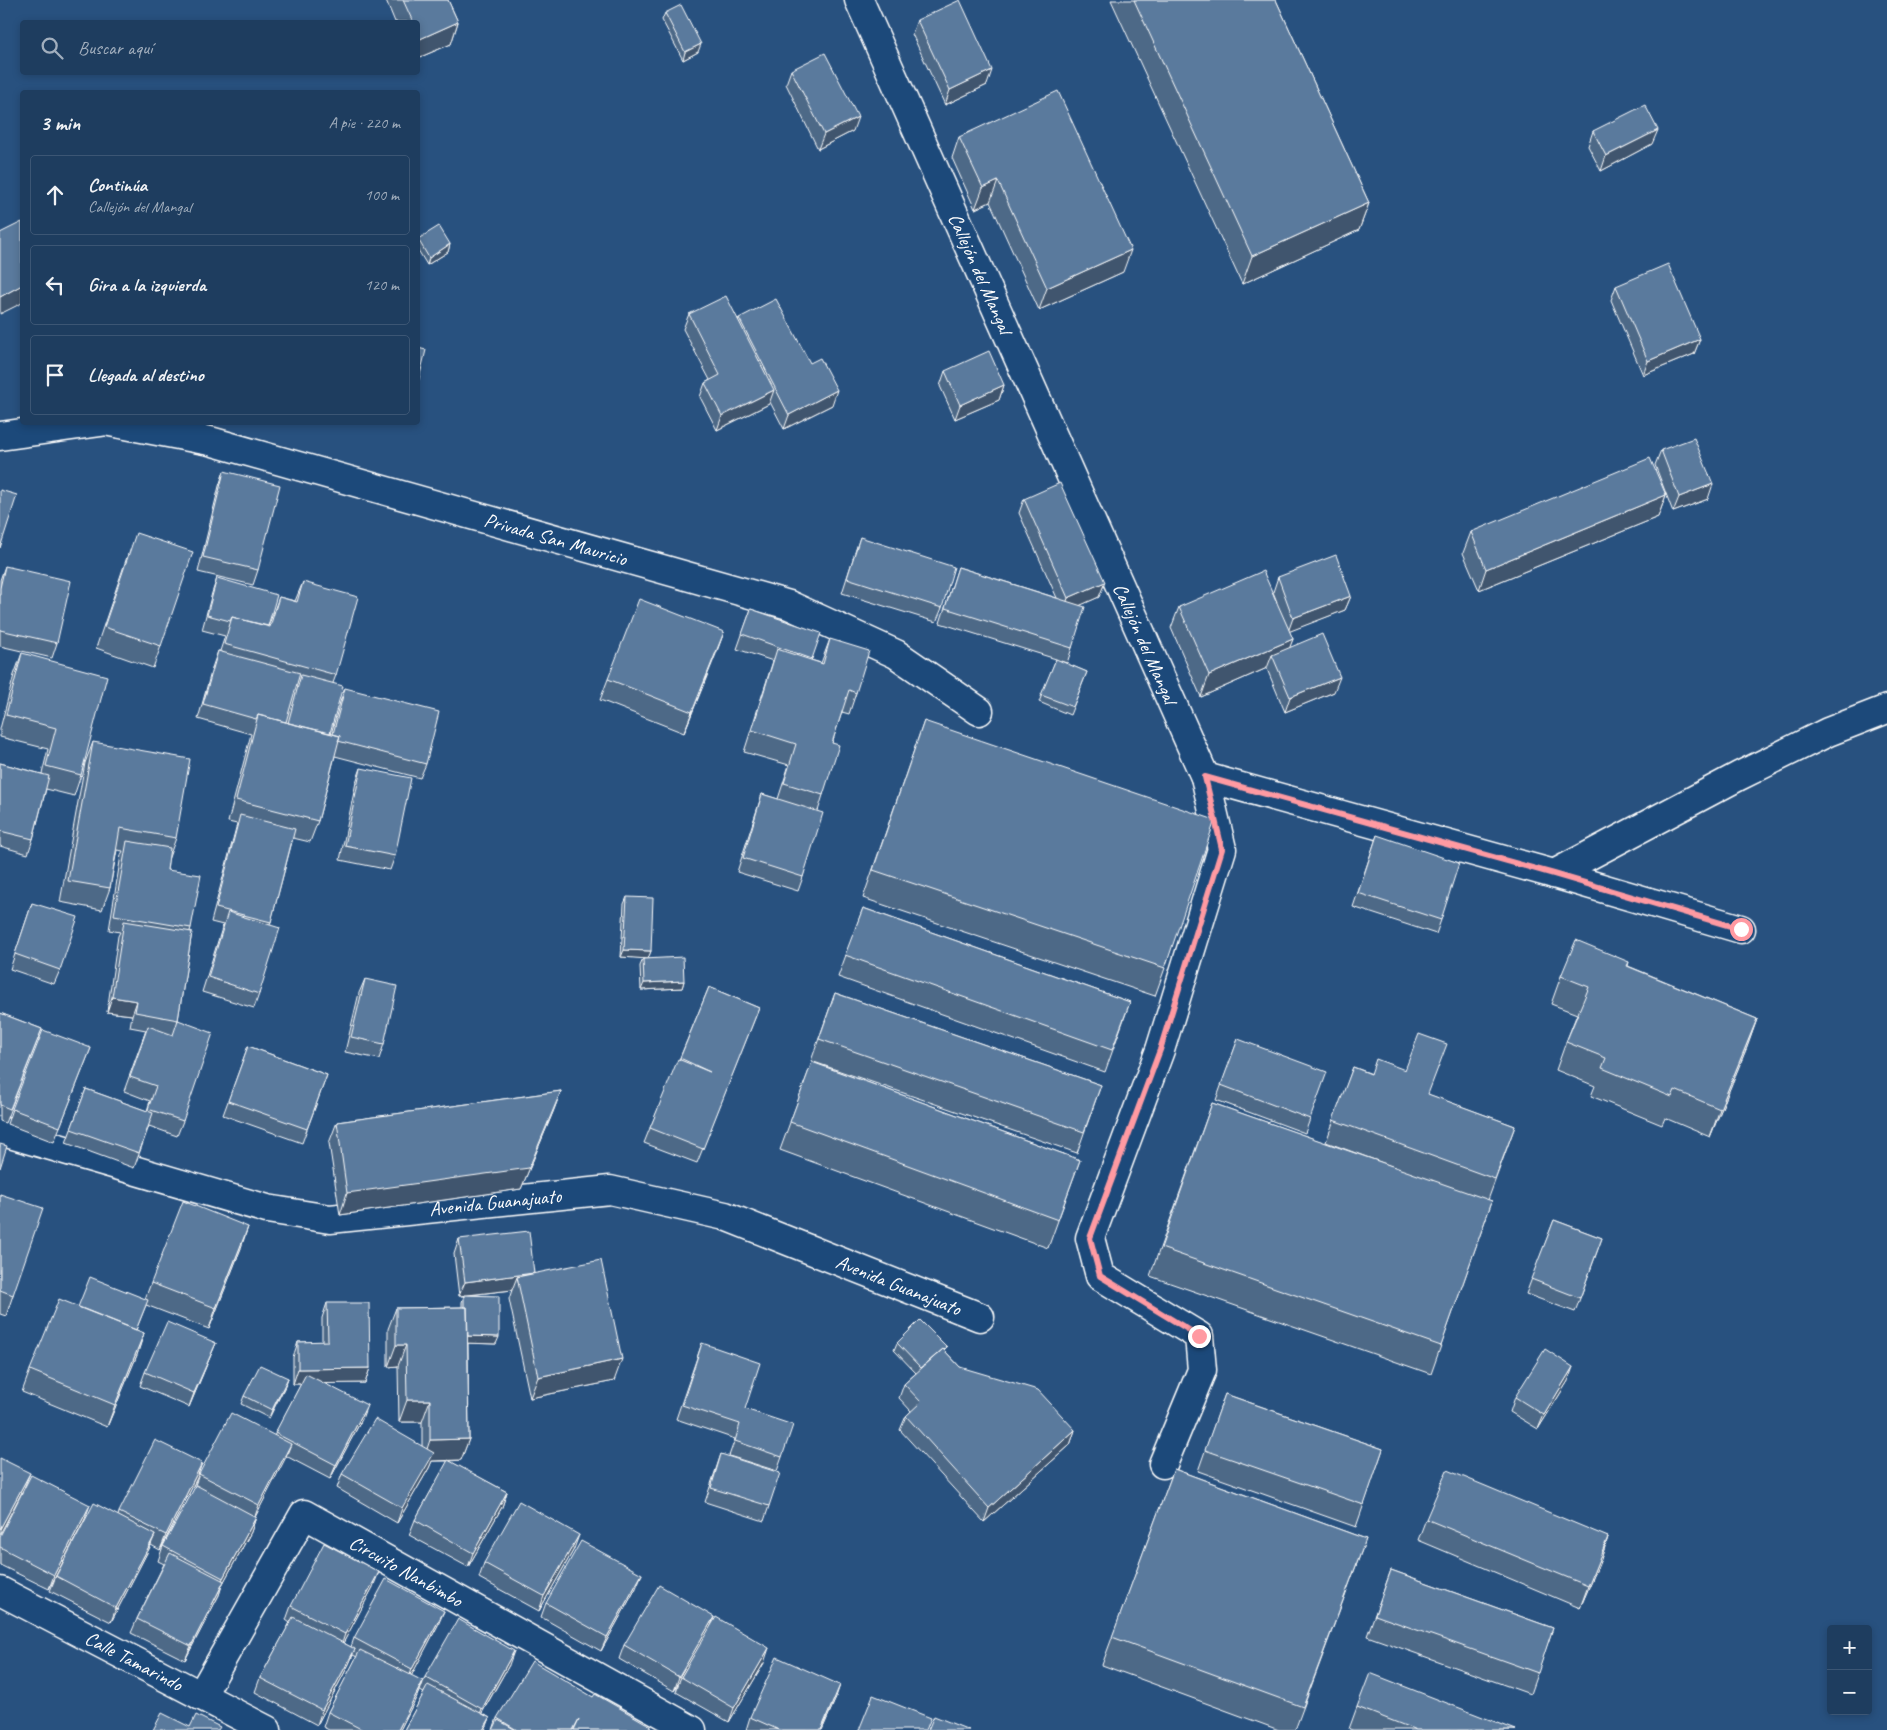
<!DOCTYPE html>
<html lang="es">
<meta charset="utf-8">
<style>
:root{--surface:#1e3d5f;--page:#2b4868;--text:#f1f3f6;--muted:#a1aebd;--line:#3c5674}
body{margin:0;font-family:Caveat,sans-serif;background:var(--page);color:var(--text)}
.controls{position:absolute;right:15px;bottom:15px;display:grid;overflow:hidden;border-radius:5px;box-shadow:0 2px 8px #0003}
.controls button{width:45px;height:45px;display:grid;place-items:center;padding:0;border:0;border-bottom:1px solid var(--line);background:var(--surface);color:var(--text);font:25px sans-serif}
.stop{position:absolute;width:15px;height:15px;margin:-11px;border:4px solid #ff9aa2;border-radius:50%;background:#fff}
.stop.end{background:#ff9aa2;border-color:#fff;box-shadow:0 1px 5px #0008}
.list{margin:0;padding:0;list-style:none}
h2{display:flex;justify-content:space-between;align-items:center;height:65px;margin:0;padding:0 20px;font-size:21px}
h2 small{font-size:16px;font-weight:400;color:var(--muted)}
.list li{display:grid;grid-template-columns:32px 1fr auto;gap:15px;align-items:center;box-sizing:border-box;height:80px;margin:0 10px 10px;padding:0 10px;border:1px solid var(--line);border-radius:5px}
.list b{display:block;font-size:19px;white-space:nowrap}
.list p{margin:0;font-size:16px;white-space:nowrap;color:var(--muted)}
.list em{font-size:16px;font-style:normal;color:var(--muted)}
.icon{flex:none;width:28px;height:28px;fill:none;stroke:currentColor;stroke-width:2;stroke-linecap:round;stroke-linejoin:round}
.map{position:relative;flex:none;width:1887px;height:1730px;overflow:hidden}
.search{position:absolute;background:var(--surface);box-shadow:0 2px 8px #0003;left:20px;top:20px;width:400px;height:55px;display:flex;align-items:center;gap:12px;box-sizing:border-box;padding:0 18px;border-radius:5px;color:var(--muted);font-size:19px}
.panel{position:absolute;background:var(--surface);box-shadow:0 2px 8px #0003;left:20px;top:90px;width:400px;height:335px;border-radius:5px}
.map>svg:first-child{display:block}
</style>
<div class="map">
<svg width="1887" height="1730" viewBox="0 0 1887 1730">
<rect width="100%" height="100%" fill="#28517f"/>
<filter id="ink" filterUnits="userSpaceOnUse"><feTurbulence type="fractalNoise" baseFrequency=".02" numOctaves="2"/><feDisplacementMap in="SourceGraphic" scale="10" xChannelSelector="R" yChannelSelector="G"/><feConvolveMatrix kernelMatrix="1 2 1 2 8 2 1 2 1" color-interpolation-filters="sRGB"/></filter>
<g filter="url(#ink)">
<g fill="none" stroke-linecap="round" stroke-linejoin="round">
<defs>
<g id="minor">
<path id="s1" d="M859,0L1205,777L1222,849L1160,1050L1090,1238L1100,1276L1199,1336L1202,1370L1163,1464"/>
<path id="s2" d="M110,422L210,441L789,605L896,654L979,711"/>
<path d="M0,436L101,422"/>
<path d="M1205,777L1554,874L1741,929"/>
<path d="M1554,874L1739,776L1828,732L1887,709"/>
<path id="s3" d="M0,1131L267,1209L330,1219L610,1190L725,1216L980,1317"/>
<path id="s4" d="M0,1591L267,1730"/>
<path id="s5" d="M201,1696L304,1514L692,1730"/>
</g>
</defs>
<use href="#minor" stroke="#fff" stroke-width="31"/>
<use href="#minor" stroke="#1f4a7a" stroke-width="28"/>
</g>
<path fill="#4d6987" stroke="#fff" d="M386,0H448L458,22L451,44L418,58V22H395Z
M1111,0H1276L1369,203L1359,230L1242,284Z
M665,13L698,52L683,60L662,20Z
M917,20L987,85L945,105L912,34Z
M791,70L853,131L818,149L786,84Z
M1593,131L1652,144L1601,171L1588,146Z
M959,137L1123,272L1039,310L990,202L975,209L952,158Z
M418,239L450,244L448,252L427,265L418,250Z
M1616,286L1700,339L1694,354L1643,375L1611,300Z
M689,314L738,320L739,318L832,405L784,429L770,402L769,404L717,430L700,397L705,383L710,380L683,329Z
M945,371L1004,385L999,400L955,419L940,386Z
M1661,450L1708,499L1673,512L1655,465Z
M224,471L258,570L253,585L198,572L219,486Z
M1666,495L1658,517L1479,590L1463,553L1471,532Z
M1024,499L1099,597L1080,605L1072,648L1067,663L1060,661L1087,672L1070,715L1039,702L1056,659L940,623L958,567L1057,598L1019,513Z
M860,537L942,608L936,622L842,593Z
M128,554L161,646L153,668L96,648Z
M5,566L57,643L52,658L0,646V580Z
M1278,577L1351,596L1345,610L1289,631L1293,639L1289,648L1334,692L1285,712L1267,669V668L1201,697L1171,628L1179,607L1277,602L1273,592Z
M217,578L268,627L279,597L295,601L303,582L336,675L333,683L330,733L331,734L340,702L345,688L426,764L420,778L335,756L318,821L310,842L293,838L270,925L259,994L254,1008L202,992L223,925L211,922L237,824L228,822L251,734L198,719L213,665L218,651H220L225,636L202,630L212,593Z
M751,609L812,659L811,660L821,663L830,639L856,693L849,714L842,712L832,743L823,795L818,811L803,877L798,891L737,872L762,794L778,799L789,765L744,752L773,661L737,649Z
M724,632L684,733L600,700L608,679Z
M22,653L81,775L74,796L46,789L33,839L28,854L0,846V763L42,774L48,749L0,737V729L14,675Z
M924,721L1165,968L1155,996L863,898Z
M93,742L176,838L168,860L167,870L191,928L190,931L192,932L178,1020L183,1121L177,1136L149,1126L134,1168L66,1143L86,1089L147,1111L150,1101L124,1091L146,1030L130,1027L132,1015L107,1012L118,936L120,932L109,930L121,855L123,851L117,850L110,888L102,910L60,902L85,763Z
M361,768L395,856L390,870L340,860L356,782Z
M1377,835L1441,920L1436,934L1353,907Z
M627,897L651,951L648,958L684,981L682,988L641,990L640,966L643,959L645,958L621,957L624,904Z
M32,903L60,970L54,984L10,969Z
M863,908L1130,1002L1105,1072L838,977Z
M1629,962L1628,966L1757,1019L1747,1047L1710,1137L1665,1118L1662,1125L1591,1096L1595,1086L1556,1070L1566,1042L1577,1014L1551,1004L1561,976Z
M365,979L384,1044L379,1059L345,1052L359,993Z
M709,987L759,1008L697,1163L644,1143L650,1128L679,1060Z
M835,993L1101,1085L1077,1153L811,1061Z
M0,1013L42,1029L5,1123L0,1121Z
M1238,1039L1310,1119L1305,1133L1216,1100Z
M248,1046L327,1075L302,1143L223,1115Z
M91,1048L54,1142L7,1124L12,1109Z
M812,1062L1080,1160L1048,1248L780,1150Z
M1353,1067L1515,1126L1488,1200L1492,1201L1431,1374L1150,1276L1212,1103L1402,1170L1326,1142Z
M561,1091L553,1112L521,1189L340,1215L329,1143L337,1122Z
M0,1194L13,1295L6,1316L0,1314Z
M1554,1220L1602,1238L1575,1312L1526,1294Z
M459,1239L534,1274L614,1381L530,1398L509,1299L512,1290L469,1295L496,1344L468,1343L469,1439L461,1460L449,1461L507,1492L502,1507L468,1567L409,1535L415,1520L448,1461H432L429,1468L397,1523L337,1488L342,1474L422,1446V1422H399L398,1366L388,1367V1329L396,1308L462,1307V1302L464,1296H459L454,1254Z
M241,1248L209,1329L146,1305L136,1330L144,1333L137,1355L107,1427L22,1392L30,1370L78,1307L145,1299L151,1283Z
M327,1303L370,1368L365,1383H325L362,1419L330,1479L286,1456L255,1517H256L251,1532L222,1585L219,1595L185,1660L131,1633L137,1619L164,1564L158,1561L163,1546L195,1488H194L199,1474L274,1436L301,1384H293V1357L298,1342H322V1318Z
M216,1343L210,1357L189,1407L140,1386L145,1372Z
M702,1343L745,1409L782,1457L777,1471L729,1456L735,1439L676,1419Z
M897,1343L945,1351L960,1367L1075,1430L1070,1445L984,1522L900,1430L906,1416L911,1411L899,1398L904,1384L916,1373L894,1350Z
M288,1378L285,1386L269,1418L241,1404L244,1396Z
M1568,1381L1538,1429L1510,1412L1515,1397Z
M1225,1394L1383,1449L1356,1527L1198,1471Z
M721,1454L769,1506L764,1521L705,1502Z
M1174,1469L1366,1539L1295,1730H1279L1102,1665Z
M197,1478L160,1550L151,1545L111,1622L50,1591L56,1576L118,1516L119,1512Z
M85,1519L49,1589L0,1565V1536Z
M1426,1519L1608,1537L1601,1559L1580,1608L1418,1540Z
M574,1549L539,1611L479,1578L484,1563Z
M1391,1570L1553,1628L1530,1694L1367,1636Z
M373,1587L343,1643L351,1647L354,1638L438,1625L411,1676L423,1681L417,1696L400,1730H329L323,1727L328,1712L357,1657L353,1655L349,1664L317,1725L255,1692L260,1678L290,1623L286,1620L291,1606Z
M636,1588L601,1651L541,1617L546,1603Z
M714,1617L711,1625L764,1663L729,1722L676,1692L679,1682L674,1691L619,1659L624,1645Z
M509,1665L482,1713L490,1718L485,1730H404L424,1693L420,1691L425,1677Z
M593,1697L651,1726L649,1730H493L497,1718Z
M835,1700L822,1730H746L750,1717Z
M1357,1707L1516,1730H1353L1349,1729Z"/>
<path fill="#3f556e" stroke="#fff" d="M458,22L451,44L418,58V46L420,39Z
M701,44L698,52L683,60L685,52Z
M992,70L987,85L945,105L950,90Z
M858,117L853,131L818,149L824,134Z
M1658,130L1652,144L1601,171L1606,156Z
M998,181L990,202L975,209L983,188Z
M1369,203L1359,230L1242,284L1252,256Z
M450,244L448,252L427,265L429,258Z
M1131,250L1123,272L1039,310L1047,288Z
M22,285V303L0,314V297Z
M1700,339L1694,354L1643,375L1648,361Z
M1004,385L999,400L955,419L960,405Z
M774,390L769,404L717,430L722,416Z
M837,390L832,405L784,429L789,415Z
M1713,484L1708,499L1673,512L1679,497Z
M1666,495L1658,517L1479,590L1486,569Z
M1105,582L1099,597L1063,613L1068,598Z
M1351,596L1345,610L1288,632L1293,618Z
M724,632L716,654L684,733L692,712Z
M1293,639L1285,660L1272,655L1267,668L1201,697L1209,675Z
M1340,677L1334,692L1285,712L1290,697Z
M624,950L651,951L648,959L621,957Z
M684,981L682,988L641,990L644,983Z
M112,997L137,1001L132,1015L107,1012Z
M1757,1019L1747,1047L1710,1137L1720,1109Z
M561,1091L553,1112L521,1189L340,1215L347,1193Z
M248,1227L241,1248L209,1329L216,1308Z
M534,1273L517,1277L512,1290L459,1296L465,1282Z
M144,1333L137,1355L107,1427L115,1405Z
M464,1336L499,1337L496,1344L462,1343Z
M216,1343L210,1357L189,1407L194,1393Z
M396,1345H406L398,1366L388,1367Z
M622,1359L614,1381L530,1398L538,1377Z
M1573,1367L1568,1381L1538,1429L1544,1415Z
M370,1368L365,1383L293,1384L298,1369Z
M288,1378L285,1386L269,1418L272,1410Z
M407,1400H430L422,1422H399Z
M367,1405L362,1419L330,1479L336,1465Z
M1075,1430L1070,1445L984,1522L989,1508Z
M469,1439L461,1460L432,1461L429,1468L397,1523L402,1508L423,1461L430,1440Z
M291,1444L285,1459L254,1519L259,1505Z
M202,1463L197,1478L160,1550L166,1535Z
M30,1473L24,1488L0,1534V1529Z
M507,1492L502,1507L468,1567L473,1553Z
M90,1505L85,1519L49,1589L54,1575Z
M256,1517L251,1532L222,1585L219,1595L185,1660L191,1646L219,1591L223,1578Z
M155,1535L149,1549L111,1622L116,1608Z
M579,1535L574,1549L539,1611L544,1596Z
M1608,1537L1601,1559L1580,1608L1588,1586Z
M379,1572L373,1587L340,1649L345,1634Z
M642,1574L636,1588L601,1651L607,1637Z
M444,1611L438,1625L407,1684L412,1669Z
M714,1617L709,1632L681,1677L679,1682L674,1691L679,1677Z
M769,1648L764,1663L729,1722L734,1708Z
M355,1649L349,1664L317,1725L322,1710Z
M514,1651L509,1665L476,1723L482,1709Z
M423,1681L417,1696L400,1730H398Z
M840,1685L835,1700L822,1730H821Z
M490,1718L485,1730H483Z"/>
<path fill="#5a7a9d" stroke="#fff" d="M403,0H448L458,22L420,39L418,34V22H413Z
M960,0L992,70L950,90L917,20Z
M1134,0H1276L1369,203L1252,256Z
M681,5L701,44L685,52L665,13Z
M825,53L858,117L824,134L791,70Z
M1058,91L1131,250L1047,288L998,181L983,188L959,137Z
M1645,105L1658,130L1606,156L1593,131Z
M22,222V285L0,297V233Z
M439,226L450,244L429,258L418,239Z
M1668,264L1700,339L1648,361L1616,286Z
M726,296L774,390L722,416L705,383L720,375L689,314Z
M776,299L810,363L820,358L837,390L789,415L739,318Z
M418,348L426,350L418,383Z
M989,351L1004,385L960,405L945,371Z
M1694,438L1713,484L1679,497L1661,450Z
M1650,458L1666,495L1486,569L1471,532Z
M224,471L280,485L258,570L203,557Z
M1060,483L1105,582L1068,598L1024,499Z
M0,490L17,495L0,548Z
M136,533L193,552L161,646L104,627Z
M860,537L954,567L942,608L847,578Z
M1336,555L1351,596L1293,618L1278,577Z
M5,566L71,581L57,643L0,630V588Z
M958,567L1085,607L1072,648L945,608Z
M1263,571L1293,639L1209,675L1179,607Z
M217,578L277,595L268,626L232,617L230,621L207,615Z
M303,582L358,597L336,675L224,644L232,617L270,627L279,597L297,602Z
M639,599L724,632L692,712L608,679Z
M751,609L821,633L812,659L742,634Z
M1322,634L1340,677L1290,697L1272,655Z
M830,639L869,651L856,693L849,690L832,743L839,745L823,795L784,783L796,744L752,730L777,649L823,664Z
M218,651L300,673L286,722L258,715L256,719L203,704Z
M22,653L107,676L81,775L46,766L56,728L6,715Z
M1056,659L1087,672L1073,707L1041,695Z
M301,675L343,686L330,733L288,723Z
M345,688L439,712L426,764L338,741L340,736L333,734Z
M258,715L340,736L318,821L236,800Z
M924,721L1215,820L1165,968L873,870Z
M93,742L190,759L176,838L120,828L110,888L68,881Z
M0,763L49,776L33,839L0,831Z
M361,768L411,778L395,856L345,846Z
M762,794L823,813L803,877L743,858Z
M240,815L295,829L271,922L216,908Z
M1377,835L1459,863L1441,920L1358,893Z
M127,841L170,848L167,870L201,875L191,928L114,915Z
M627,897L653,898L651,951L624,950Z
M32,903L78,917L60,970L15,954Z
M863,908L1130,1002L1112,1050L845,955Z
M228,912L280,928L259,994L208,977Z
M124,921L192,932L178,1020L135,1012L137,1001L112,997Z
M1576,940L1629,962L1627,966L1757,1019L1720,1109L1675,1090L1672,1097L1602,1068L1606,1058L1566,1042L1589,987L1561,976Z
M683,957L684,981L644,983L643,959Z
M365,979L397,986L384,1044L351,1037Z
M709,987L759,1008L703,1149L650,1128L678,1059L710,1072L680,1058Z
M835,993L1101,1085L1084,1132L819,1039Z
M0,1013L42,1029L10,1109L0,1105Z
M178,1020L213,1033L183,1121L148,1109L156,1086L130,1077L148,1026L173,1035Z
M43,1030L91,1048L60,1127L12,1109Z
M1419,1034L1447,1044L1428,1094L1515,1126L1495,1179L1333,1120L1353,1067L1371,1074L1376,1059L1405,1070Z
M1238,1039L1327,1072L1310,1119L1221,1085Z
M248,1046L327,1075L307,1129L228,1101Z
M812,1062L1080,1160L1058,1220L790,1122Z
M86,1089L153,1113L139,1153L71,1129Z
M561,1091L529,1168L347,1193L337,1122Z
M1212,1103L1492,1201L1441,1346L1161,1248Z
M0,1144L7,1146L0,1168Z
M0,1194L43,1208L13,1295L0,1290Z
M183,1201L248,1227L216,1308L151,1283Z
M1554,1220L1602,1238L1580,1298L1531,1279Z
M529,1231L534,1273L465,1282L459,1239Z
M601,1260L622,1359L538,1377L517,1277Z
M90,1277L148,1300L136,1330L78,1307Z
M464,1295L499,1296V1337L468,1336L467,1307H464Z
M59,1299L144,1333L115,1405L30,1370Z
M327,1303H369L370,1368L298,1369V1342L328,1341Z
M467,1307L469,1439L430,1440V1400H407L406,1345H396V1308Z
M920,1320L947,1347L944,1350L943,1349L921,1368L897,1343Z
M167,1322L216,1343L194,1393L145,1372Z
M702,1343L760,1363L745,1409L793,1425L782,1457L735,1441L740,1424L682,1405Z
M943,1349L960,1367L1038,1390L1075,1430L989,1508L906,1416L921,1402L904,1384Z
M1545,1349L1573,1367L1544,1415L1515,1397Z
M260,1365L288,1378L272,1410L244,1396Z
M306,1374L367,1405L336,1465L275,1433Z
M1225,1394L1383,1449L1364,1505L1205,1450Z
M231,1413L291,1444L259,1505L199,1474Z
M375,1419L434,1453L402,1508L342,1474Z
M155,1440L202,1463L166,1535L119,1512Z
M721,1454L780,1473L769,1506L711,1488Z
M0,1458L30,1473L0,1529Z
M448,1460L507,1492L473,1553L415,1520Z
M1174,1469L1366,1539L1303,1707L1112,1637Z
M1447,1470L1608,1537L1588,1586L1426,1519Z
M31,1475L90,1505L54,1575L0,1547V1536Z
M196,1485L256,1517L223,1578L163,1546Z
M519,1501L579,1535L544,1596L484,1563Z
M94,1503L155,1535L116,1608L56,1576Z
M581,1541L642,1574L607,1637L546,1603Z
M324,1543L379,1572L345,1634L291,1606Z
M170,1553L224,1581L191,1646L137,1619Z
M1391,1570L1553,1628L1538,1673L1375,1615Z
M386,1579L444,1611L412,1669L354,1638Z
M659,1585L714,1617L679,1677L624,1645Z
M293,1617L355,1649L322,1710L260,1678Z
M716,1617L769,1648L734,1708L681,1677Z
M458,1619L514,1651L482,1709L425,1677Z
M360,1650L423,1681L398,1730H363L328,1712Z
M777,1657L840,1685L821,1730H779L750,1717Z
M532,1661L593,1697L595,1694L651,1726L648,1730H574L579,1719L573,1730H517L497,1718Z
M1370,1673L1516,1730H1416L1357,1707Z
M428,1685L490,1718L483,1730H404Z
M873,1695L931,1718L926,1730H859Z
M162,1713L190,1727L196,1715L220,1727L218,1730H153Z
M934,1716L969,1730H928Z
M498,1720L516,1730H493Z"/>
</g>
<g fill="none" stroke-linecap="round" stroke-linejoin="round" filter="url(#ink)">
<path stroke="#ff9aa2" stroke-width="6" d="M1199,1336L1100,1276L1090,1238L1160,1050L1222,849L1205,777L1554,874L1741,929"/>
</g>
<g text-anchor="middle" stroke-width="4.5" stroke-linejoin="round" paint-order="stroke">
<g font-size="20" fill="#fff" stroke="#1f4a7a">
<text dy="7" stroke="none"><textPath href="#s1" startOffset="299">Callejón del Mangal</textPath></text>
<text dy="7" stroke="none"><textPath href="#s2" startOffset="461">Privada San Mauricio</textPath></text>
<text dy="7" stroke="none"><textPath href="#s1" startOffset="704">Callejón del Mangal</textPath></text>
<text dy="7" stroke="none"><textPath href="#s3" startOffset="508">Avenida Guanajuato</textPath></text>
<text dy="7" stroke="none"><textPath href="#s3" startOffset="928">Avenida Guanajuato</textPath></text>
<text dy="7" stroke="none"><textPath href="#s5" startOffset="326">Circuito Nanbimbo</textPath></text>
<text dy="7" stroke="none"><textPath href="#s4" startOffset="151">Calle Tamarindo</textPath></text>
</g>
</g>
</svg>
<div class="controls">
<button>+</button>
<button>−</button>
</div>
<div class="stop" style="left:1741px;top:929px"></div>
<div class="stop end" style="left:1199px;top:1336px"></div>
<div class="search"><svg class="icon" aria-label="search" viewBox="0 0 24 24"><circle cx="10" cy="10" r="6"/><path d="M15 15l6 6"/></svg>Buscar aquí</div>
<section class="panel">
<h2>3 min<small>A pie · 220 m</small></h2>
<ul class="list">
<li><svg class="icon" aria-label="ahead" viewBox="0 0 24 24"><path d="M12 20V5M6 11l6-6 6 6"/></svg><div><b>Continúa</b><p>Callejón del Mangal</p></div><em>100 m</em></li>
<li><svg class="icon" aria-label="left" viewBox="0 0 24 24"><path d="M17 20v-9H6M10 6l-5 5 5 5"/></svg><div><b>Gira a la izquierda</b></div><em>120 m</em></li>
<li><svg class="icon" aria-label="arrive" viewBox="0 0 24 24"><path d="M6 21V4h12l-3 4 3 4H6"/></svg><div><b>Llegada al destino</b></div></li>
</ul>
</section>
</div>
